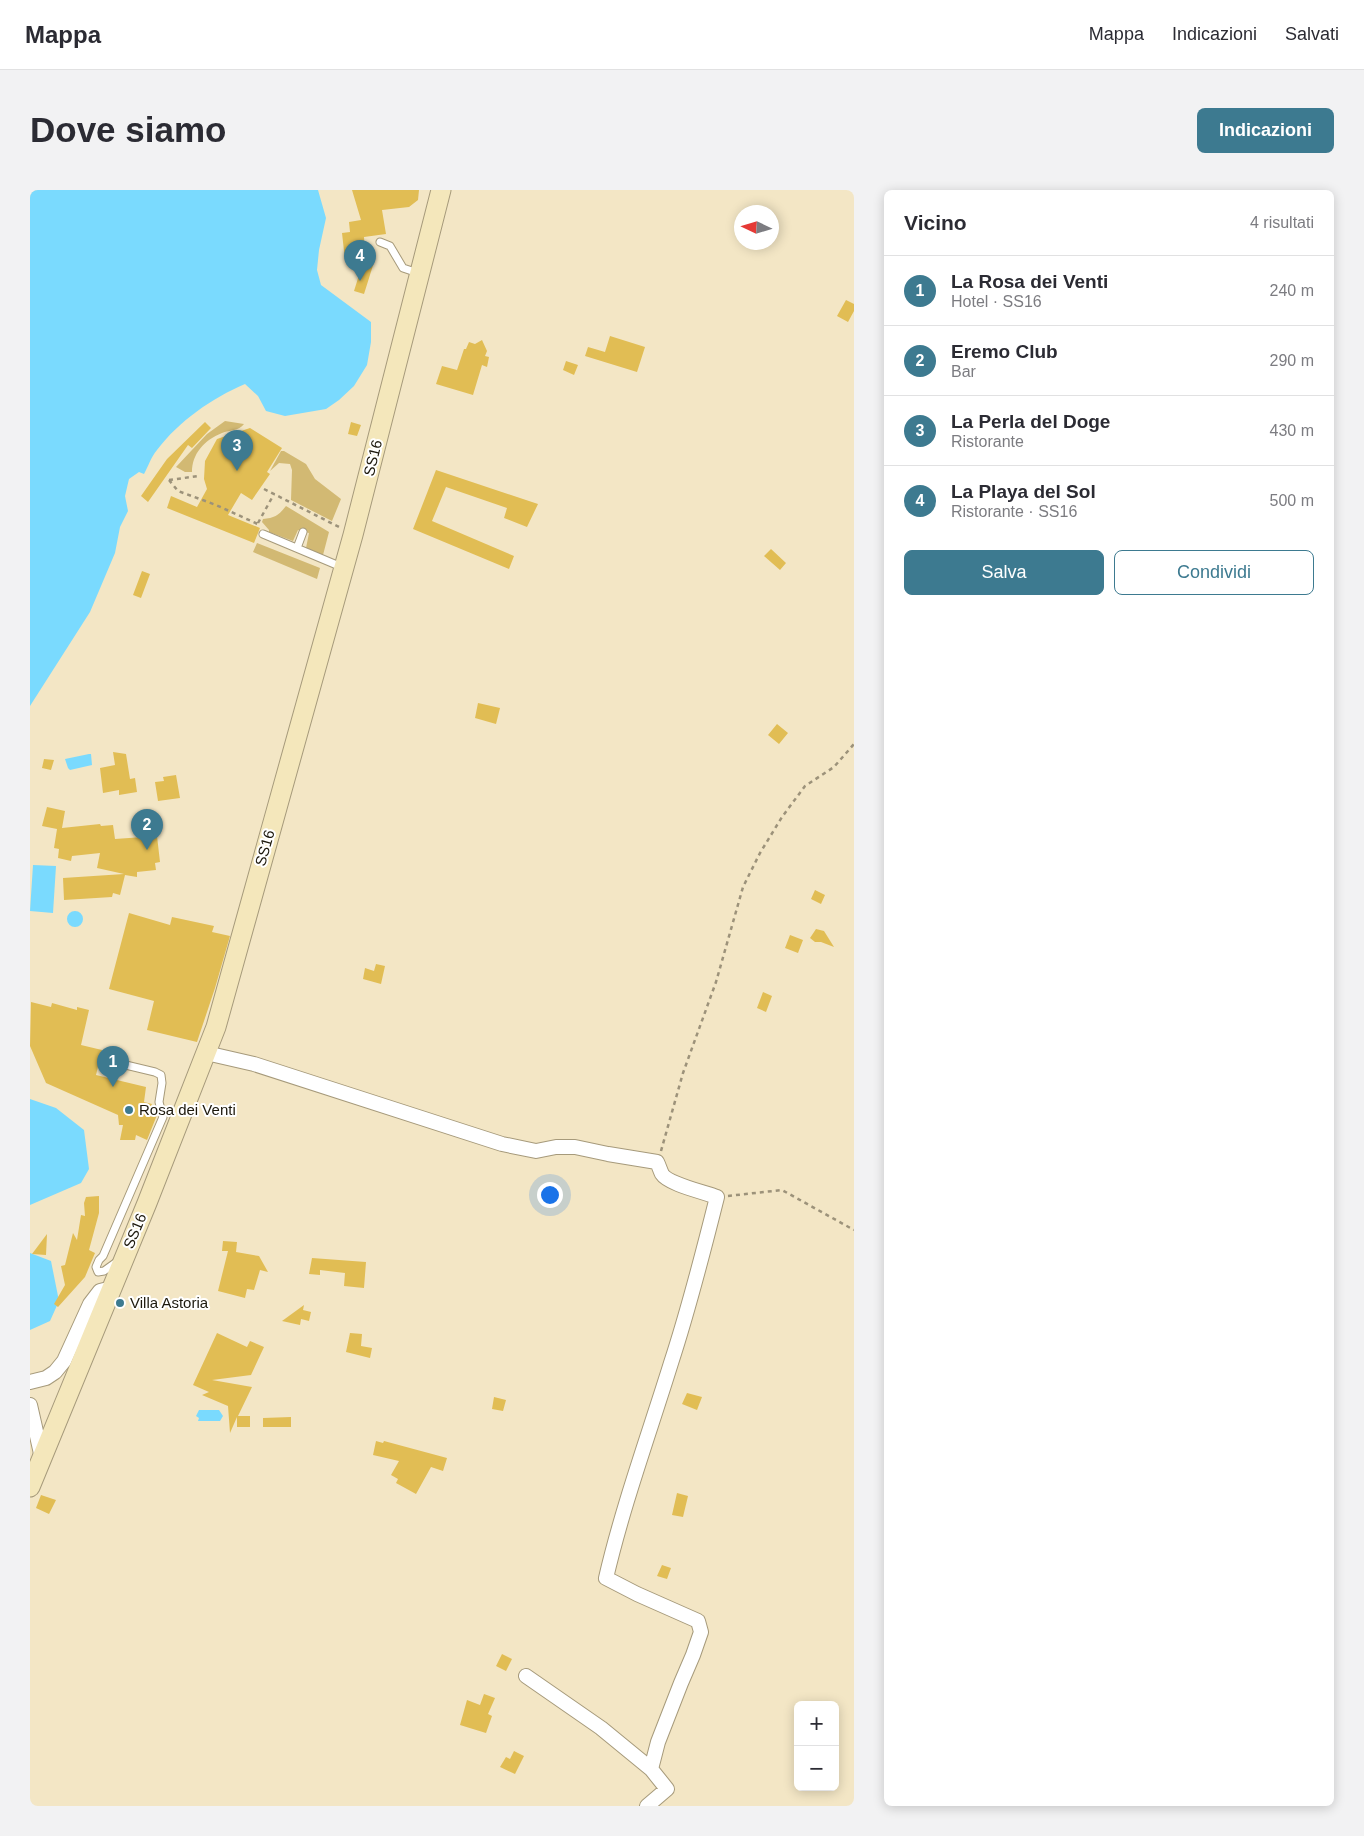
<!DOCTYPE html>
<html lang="it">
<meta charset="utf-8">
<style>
:root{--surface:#fff;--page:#f2f2f3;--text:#2b2b33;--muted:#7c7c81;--line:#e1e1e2;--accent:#3d7a90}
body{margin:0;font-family:Helvetica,sans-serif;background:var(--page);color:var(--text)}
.controls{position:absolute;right:15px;bottom:15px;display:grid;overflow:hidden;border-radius:8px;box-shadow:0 2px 12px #0003}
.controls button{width:45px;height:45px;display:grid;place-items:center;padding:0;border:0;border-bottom:1px solid var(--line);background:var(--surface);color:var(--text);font:25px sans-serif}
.compass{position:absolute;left:704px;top:15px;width:45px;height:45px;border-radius:50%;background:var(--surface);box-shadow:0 2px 12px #0003;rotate:274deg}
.you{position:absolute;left:519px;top:1004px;width:18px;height:18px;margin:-12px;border:4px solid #fff;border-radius:50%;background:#1a73e8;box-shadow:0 0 0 8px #1a73e833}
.badge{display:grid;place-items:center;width:32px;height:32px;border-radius:50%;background:var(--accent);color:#fff;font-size:16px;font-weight:700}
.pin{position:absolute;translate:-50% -41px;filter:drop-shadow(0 1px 2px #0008)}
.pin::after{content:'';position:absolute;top:26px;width:18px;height:15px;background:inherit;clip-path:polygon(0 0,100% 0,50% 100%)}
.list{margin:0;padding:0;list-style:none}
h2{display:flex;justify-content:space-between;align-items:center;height:65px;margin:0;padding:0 20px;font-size:21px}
h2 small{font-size:16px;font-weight:400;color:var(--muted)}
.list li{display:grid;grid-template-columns:32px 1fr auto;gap:15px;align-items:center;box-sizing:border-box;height:70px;padding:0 20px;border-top:1px solid var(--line)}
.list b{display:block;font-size:19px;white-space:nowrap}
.list p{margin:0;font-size:16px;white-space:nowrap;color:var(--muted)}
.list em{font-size:16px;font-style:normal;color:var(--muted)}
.actions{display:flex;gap:10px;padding:15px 20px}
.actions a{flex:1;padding:11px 0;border:1px solid var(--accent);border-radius:8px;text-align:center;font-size:18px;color:var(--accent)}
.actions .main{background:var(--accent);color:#fff}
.map{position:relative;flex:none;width:824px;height:1616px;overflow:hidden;border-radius:8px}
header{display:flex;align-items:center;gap:30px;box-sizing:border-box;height:70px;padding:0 25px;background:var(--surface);border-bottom:1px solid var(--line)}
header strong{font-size:24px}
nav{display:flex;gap:28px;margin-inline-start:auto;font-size:18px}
.intro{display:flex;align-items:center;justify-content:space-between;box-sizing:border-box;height:120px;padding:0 30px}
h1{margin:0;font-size:35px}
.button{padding:12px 22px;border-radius:8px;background:var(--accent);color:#fff;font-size:18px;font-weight:700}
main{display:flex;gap:30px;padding:0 30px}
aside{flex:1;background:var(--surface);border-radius:8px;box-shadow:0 2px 12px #0003}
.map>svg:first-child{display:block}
</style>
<header>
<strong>Mappa</strong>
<nav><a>Mappa</a><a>Indicazioni</a><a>Salvati</a></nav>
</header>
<div class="intro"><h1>Dove siamo</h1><a class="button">Indicazioni</a></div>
<main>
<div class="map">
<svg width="824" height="1616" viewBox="0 0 824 1616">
<rect width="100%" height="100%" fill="#f3e6c5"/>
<path fill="#d2b973" d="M195,231L214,234C209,241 199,240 192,243C174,250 162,264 162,282H155L146,277L177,244Z
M251,261H254L276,274L285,289L311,309L302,331L261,310L262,280L260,274L249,273L240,281Z
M256,316L299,342L293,365L276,358L279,343L268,340L263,351L239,342V340L232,332L233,329C245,328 249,325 256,316Z
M227,353L290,378L287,389L223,362Z"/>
<path fill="#7adafe" d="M0,0H288L296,28L289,60L287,80L291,95L341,132V152L337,175L324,196L309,210L296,219L255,226L236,221L228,206L215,194C182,208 149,231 127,260C121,267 118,277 114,284L109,282L99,289L95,306L98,321L90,337L85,363L60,422L0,516Z
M59,564H61L62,575L40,580L38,578L35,569Z
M3,675L26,676L23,723L0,721Z
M37 729a8 8 0 1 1 16 0a8 8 0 1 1-16 0Z
M0,909L26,918L54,940L59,979L51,993L0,1015Z
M0,1063L21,1071L29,1111L20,1131L0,1140Z
M169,1220H189L193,1226L190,1231H168L169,1228L166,1226Z"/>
<path fill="#e1bd54" d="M322,0H389L388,10L379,17L352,20L356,44L334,47L335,65L345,69L334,104L324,101L335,66L315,68L314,61L312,43L320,42L319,32L331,30Z
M816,110L824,114V121L818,132L807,126Z
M580,146L615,157L607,182L555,166L558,157L575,162Z
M452,150L457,161L455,166L459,167L457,177L452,175L443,205L406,194L412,176L427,180L434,159H436L439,152L445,154Z
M536,171L548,175L544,185L533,180Z
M175,232L181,238L162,258L158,255L118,312L111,306L137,269Z
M321,232L331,235L327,246L318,244Z
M220,238L252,258L237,282L240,284L222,310L211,303L198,325L230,338L224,353L137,318L141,306L167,317L177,299L174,289L175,271L187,249Z
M406,280L508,314L497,337L474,328L477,318L416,297L402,331L484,366L479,379L383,339Z
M741,359L756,373L750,380L734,366Z
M112,381L120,384L111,408L103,405Z
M448,513L470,518L466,534L445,528Z
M747,534L758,543L749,554L738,545Z
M83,562L96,564L100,589L105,588L107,602L89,605V600L73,603L70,578L85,575Z
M14,569L24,570L21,580L12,578Z
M146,585L150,608L128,611L125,592L134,591L133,587Z
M17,617L35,621L32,638L70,634L71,636L83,635L85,649L127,646L130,672L125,673L126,680L107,682V687L95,685L90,705L83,703L82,707L34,710L33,688L94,684L67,678L70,663L42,666L41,671L28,668L29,659L24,658L27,639L12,636Z
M785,700L795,705L791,714L781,709Z
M99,723L140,735L142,727L184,736L182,742L200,746L185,798L167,852L117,840L124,811L79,799Z
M786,739L794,741L804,757L791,752H785L780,748Z
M760,745L773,750L768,763L755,758Z
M346,774L355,776L351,794L333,789L335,778L344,781Z
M733,802L742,806L736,822L727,818Z
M1,812L21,817L22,813L47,820V817L59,820L51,855L72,860L66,885L116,897L114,912L122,914L119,920L126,922L127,925L117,950L106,945L105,950H90L93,935H89L88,925L16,893L0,856Z
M69,1006V1023L59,1060L65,1063L55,1087L28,1117L24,1114L35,1095L31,1076L35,1075L43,1043L47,1050L51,1025L55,1026L54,1013L56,1007Z
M17,1044L16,1065L2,1064Z
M193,1051L207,1052L206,1062L229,1066L238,1082L230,1080L224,1100L217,1099L215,1108L188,1101L198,1061H192Z
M282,1068L336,1072L334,1098L314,1096L315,1083L290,1080V1085L279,1084Z
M274,1115L273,1120L281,1122L279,1131L271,1129L270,1135L252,1131Z
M187,1143L217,1157L220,1151L234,1157L221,1185L182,1190L222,1197L208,1226H220V1237H207V1227L200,1243L198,1216L172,1205L179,1202L163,1195Z
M320,1143L332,1144L331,1156L342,1158L340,1168L316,1162Z
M657,1203L672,1207L667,1220L652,1214Z
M464,1207L476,1210L473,1221L462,1219Z
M261,1227V1237H233V1228Z
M346,1251L353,1253L354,1251L417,1268L413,1281L401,1277L386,1304L366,1293L368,1289L361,1285L369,1271L343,1265Z
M647,1303L658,1306L653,1327L642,1325Z
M11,1305L26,1310L19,1324L6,1318Z
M632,1375L641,1378L637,1389L627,1386Z
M472,1464L482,1469L476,1481L466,1476Z
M454,1504L465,1508L458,1524L462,1526L456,1543L430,1535L437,1510L450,1515Z
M484,1561L494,1566L485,1584L470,1577L476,1567L480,1569Z"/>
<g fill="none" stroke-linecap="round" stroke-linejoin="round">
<defs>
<path id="lane" d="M350,52L360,56L373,78L388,83
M233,344L314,378
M267,358L273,342
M79,871L125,882L131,885L132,893L129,912L133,927L73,1066L69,1070L66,1077L68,1082L74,1081L88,1071"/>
<path id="street" d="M176,863L224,874L472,954L506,961L526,957H545L578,964L627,972C629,976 630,980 632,984C638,994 674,1002 687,1007C673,1063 659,1118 641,1173C619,1244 593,1315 576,1388L607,1404L668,1431L671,1442L663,1465L651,1493L628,1552L621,1579L637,1599L617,1616
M0,1192L16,1188L25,1182L34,1171L60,1114L70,1101L82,1098
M0,1215L12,1268
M496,1486L571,1538L621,1579"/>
<path id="secondary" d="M0,1297L117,1013L186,837L323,345L411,0"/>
</defs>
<use href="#lane" stroke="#a69a7b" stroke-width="9"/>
<use href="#street" stroke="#a69a7b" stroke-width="16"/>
<use href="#secondary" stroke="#a69a7b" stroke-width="21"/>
<path stroke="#9c927a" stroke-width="2.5" stroke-dasharray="4 4" stroke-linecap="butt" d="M139,290L148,301L186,315L230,335
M139,290L169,286
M234,299L309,337
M228,333L244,304
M631,961L653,883L686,792L713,697L730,663L752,627L775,596L804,577L824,554
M698,1006L752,1000L824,1040"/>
<use href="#lane" stroke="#fff" stroke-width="7"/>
<use href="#street" stroke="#fff" stroke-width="14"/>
<use href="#secondary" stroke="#f4e7bb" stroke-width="19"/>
</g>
<g fill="#3d7a90" stroke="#fff" stroke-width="2">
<circle cx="99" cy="920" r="5"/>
<circle cx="90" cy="1113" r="5"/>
</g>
<g text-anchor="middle" stroke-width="4" stroke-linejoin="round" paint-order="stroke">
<g font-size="15" fill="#1c180c" stroke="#fff">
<text transform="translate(343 268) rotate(-76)" y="5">SS16</text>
<text transform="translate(235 658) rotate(-74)" y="5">SS16</text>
<text transform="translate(105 1041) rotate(-67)" y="5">SS16</text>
</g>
<g font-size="15" fill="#1c180c" stroke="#fff" text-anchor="start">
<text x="109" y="925">Rosa dei Venti</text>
<text x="100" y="1118">Villa Astoria</text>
</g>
</g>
</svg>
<div class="controls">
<button>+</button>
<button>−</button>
</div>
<svg class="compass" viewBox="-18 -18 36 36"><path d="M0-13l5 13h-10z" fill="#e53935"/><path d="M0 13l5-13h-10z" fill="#7c7c81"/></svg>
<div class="you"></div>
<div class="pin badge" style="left:83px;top:897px">1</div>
<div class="pin badge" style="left:117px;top:660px">2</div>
<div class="pin badge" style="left:207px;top:281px">3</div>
<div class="pin badge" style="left:330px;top:91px">4</div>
</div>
<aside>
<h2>Vicino<small>4 risultati</small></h2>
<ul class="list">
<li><span class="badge">1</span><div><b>La Rosa dei Venti</b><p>Hotel · SS16</p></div><em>240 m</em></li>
<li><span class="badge">2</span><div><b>Eremo Club</b><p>Bar</p></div><em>290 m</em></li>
<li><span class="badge">3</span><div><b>La Perla del Doge</b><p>Ristorante</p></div><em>430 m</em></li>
<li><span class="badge">4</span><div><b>La Playa del Sol</b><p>Ristorante · SS16</p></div><em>500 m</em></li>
</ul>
<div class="actions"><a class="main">Salva</a><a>Condividi</a></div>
</aside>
</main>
